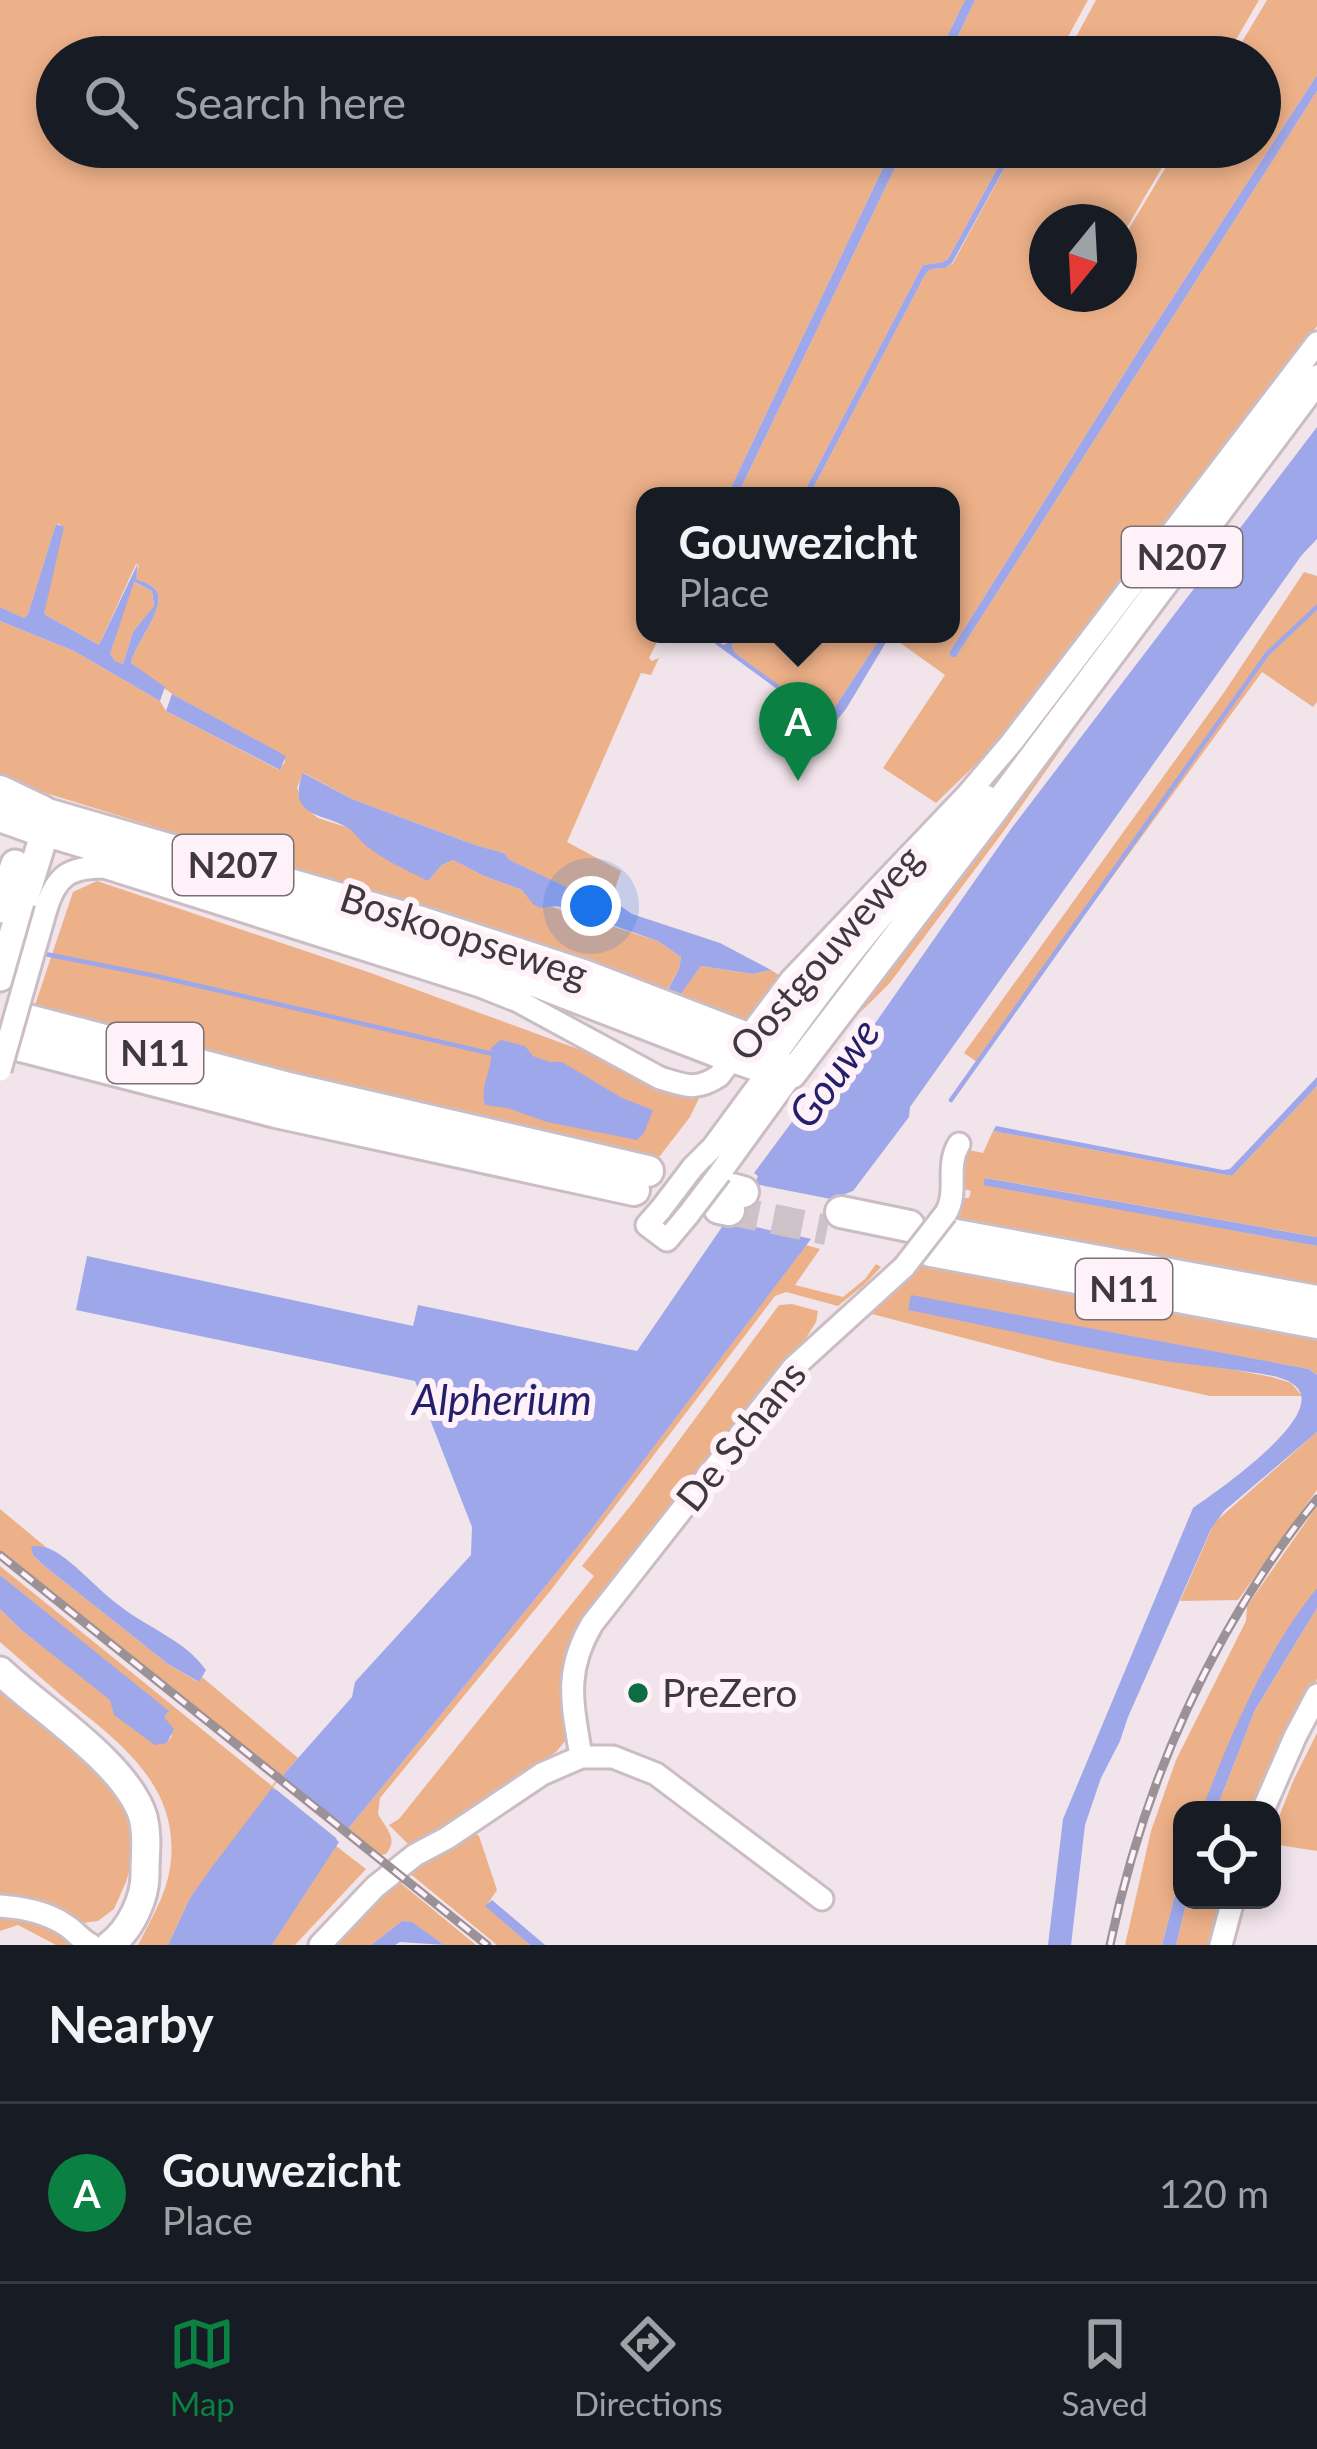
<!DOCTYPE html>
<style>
:root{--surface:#171b24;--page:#242831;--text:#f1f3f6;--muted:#9ea1a6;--line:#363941;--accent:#0b8043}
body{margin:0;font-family:Lato,sans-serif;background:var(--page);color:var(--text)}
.controls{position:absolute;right:36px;bottom:36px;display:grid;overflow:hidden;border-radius:24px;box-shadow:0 6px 18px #0003}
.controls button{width:108px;height:108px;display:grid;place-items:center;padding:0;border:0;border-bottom:3px solid var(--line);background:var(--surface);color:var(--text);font:60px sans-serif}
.compass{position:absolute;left:1029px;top:204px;width:108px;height:108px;border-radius:50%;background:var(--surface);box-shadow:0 6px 18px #0003;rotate:198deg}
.you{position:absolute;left:591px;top:906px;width:42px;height:42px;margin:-30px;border:9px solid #fff;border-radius:50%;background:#1a73e8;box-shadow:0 0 0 18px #1a73e833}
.badge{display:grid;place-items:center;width:78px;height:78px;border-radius:50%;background:var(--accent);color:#fff;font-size:39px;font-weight:700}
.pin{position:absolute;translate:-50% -99px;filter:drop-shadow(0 3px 6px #0008)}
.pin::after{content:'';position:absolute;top:63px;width:42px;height:36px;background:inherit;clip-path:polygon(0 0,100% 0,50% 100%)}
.popup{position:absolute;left:636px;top:487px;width:324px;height:156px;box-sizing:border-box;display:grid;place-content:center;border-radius:24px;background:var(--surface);filter:drop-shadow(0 3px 9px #0005);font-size:39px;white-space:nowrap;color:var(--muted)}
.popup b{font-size:45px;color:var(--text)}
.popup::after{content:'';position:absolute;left:50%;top:100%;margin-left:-24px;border:24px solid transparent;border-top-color:var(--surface)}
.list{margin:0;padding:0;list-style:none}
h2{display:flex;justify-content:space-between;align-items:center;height:156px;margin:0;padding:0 48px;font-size:51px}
h2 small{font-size:39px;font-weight:400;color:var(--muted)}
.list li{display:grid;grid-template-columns:78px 1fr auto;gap:36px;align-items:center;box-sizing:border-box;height:180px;padding:0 48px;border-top:3px solid var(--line)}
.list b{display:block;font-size:45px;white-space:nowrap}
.list p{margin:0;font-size:39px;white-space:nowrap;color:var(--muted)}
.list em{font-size:39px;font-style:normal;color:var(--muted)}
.icon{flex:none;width:66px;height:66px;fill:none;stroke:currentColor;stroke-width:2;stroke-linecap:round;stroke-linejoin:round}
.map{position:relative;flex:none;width:1317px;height:1945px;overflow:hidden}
.search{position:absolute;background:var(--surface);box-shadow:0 6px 18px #0003;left:36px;right:36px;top:36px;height:132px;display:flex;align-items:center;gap:30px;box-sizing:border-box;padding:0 42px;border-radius:66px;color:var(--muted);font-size:45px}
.sheet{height:336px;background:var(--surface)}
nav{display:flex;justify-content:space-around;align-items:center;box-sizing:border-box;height:168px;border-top:3px solid var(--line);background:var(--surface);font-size:33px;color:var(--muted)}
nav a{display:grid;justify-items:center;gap:6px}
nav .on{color:var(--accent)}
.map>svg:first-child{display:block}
</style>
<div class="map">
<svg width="1317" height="1945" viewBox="0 0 1317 1945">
<rect width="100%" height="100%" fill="#f1e4ea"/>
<path fill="#edb189" d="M0,0H965L937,57H57V147H893L727,496H645V634H661L649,658L652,661L659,658L651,675L641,673L567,842L621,871L611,901L606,905L596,902L510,860L504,853L475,845L352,799L304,773L297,787L302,805L318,818L349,828L428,881L442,865L453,860L484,876L522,890L549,906L658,941L681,957L679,969L667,990L679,995L701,966L753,974L771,970L779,975L766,1001L746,1026L423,909L0,779V621L74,651L160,701L166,711L279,770L285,762V756L172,694L131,663C135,642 171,603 154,588C149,583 142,582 135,579L139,565L136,564L99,645L44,614L60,524H56L28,614L24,618L0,607Z
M975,0H1088L1057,57H948Z
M1096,0H1259L1226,57H1065Z
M1267,0H1317V75L1146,339L949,653L951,657H956L1317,91V326L1011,730L936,803L883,768L945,675L888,634H951V496H809L925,275L930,269L945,268L953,263L1016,147H1174L1119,241V222H1047V294H1119V245L1178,147H1260V57H1233Z
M905,147H1009L948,259L943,262L923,265L919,272L802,496H737Z
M1304,572L1317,576V702L1313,707L1262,672L977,1062L964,1053L1225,691Z
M133,582L152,591L154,607L133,632L123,664L115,661L110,654Z
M738,634H883L833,710L822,718L735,653L732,647Z
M1136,642L1003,832L889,984L838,1034Z
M97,881L368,972L701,1094L690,1117L656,1161L447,1113L34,1008L73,892Z
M1317,1086V1237L986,1178L983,1184L1317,1246V1293L954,1220L962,1207L963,1198H969L971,1191L961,1188V1158L969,1150L983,1153L993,1131L1232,1176Z
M806,1245L820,1249L795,1285L843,1297L865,1279L876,1264L881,1267L865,1284L838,1306L786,1292L775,1296L551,1590L380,1798L378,1814C386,1829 399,1838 386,1854L381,1855L348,1829L588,1534Z
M919,1265L966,1275L968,1268L1317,1331V1375L1309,1369L912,1296L1154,1359L1208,1365L1272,1377L1291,1383L1302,1396H1210L1056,1362L868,1313L908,1276H912Z
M792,1304L818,1311L816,1322L806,1338L587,1620L566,1721V1740L556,1752L493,1793L418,1854L389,1825L399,1819L594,1576L582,1566L635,1500L779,1305Z
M1317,1432V1490L1238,1600L1180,1601L1214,1523Z
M1317,1506V1588L1275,1651L1248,1702L1202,1810H1182V1868L1162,1945H1125L1151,1831L1176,1760L1246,1621L1247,1606Z
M0,1509L47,1548L32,1546L33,1555L42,1564L168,1664L198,1682L202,1677L298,1758L285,1773V1778L275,1790L272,1789L190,1898L168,1945H138C150,1921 166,1895 170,1868C182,1786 119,1742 63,1697C42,1679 21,1660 0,1642V1609L20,1629L167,1743L172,1736L163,1717L169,1712L0,1575V1566L272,1786L280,1776L0,1550Z
M1317,1608V1679L1254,1810H1216L1255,1710Z
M0,1685L105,1781L130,1818L135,1852L126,1882L114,1909L98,1921L83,1923L33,1901L0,1900Z
M1317,1733V1851L1272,1844V1834L1294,1779Z
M465,1833H474L479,1836L497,1890L486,1906L530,1945H497L408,1872Z
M336,1846L366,1869L295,1945H272Z
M397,1880L476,1945H444L412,1923L402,1921L371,1945H329Z
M1187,1900H1225L1213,1945H1176Z
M20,1914L42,1923L76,1945H56L18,1925L0,1931V1915Z"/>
<path fill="#9ea7e9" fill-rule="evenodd" d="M965,0H975L948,57H937Z
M1317,75V91L956,657H951L949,653L1146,339Z
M893,147H905L737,496H727Z
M1009,147H1016L952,263L945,268L930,269L925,275L809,496H802L919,272L923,265L943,262L948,259Z
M1317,427V539L1301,556L910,1107L909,1117L853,1191L845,1194L588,1534L348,1829L346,1827L336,1839L339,1842L272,1945H168L190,1898L212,1867L272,1788L275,1790L285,1778L284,1774L352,1697L355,1682L471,1555L472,1527L415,1381L76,1310L87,1256L413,1326L418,1305L637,1351L724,1224L748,1198L758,1176L754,1173L838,1060L853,1055L1011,829Z
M56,524L64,527L44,614L99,645L138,563L136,579C142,582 149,583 154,588C171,603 135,642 131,663L165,687L160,701L74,651L0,621V607L24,618L28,614ZM134,582L152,591L154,606L133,632L123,664L115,661L110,654Z
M702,634H708L723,645L728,643L732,634H738L732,646L735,653L822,717L833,710L883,634L888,639L846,709L828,731L821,725L818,719Z
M172,694L286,756L280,770L166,711Z
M303,773L352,799L475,845L504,853L510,860L597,902L606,905L612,900L632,914L720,943L771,970L753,974L701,966L679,996L667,991L679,969L681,957L658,941L557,906L540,908L533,904L522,890L484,876L453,860L442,865L428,881C408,871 386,861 369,848C361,843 356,833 348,828C322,812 286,818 303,773Z
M501,1040L525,1046L533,1056L550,1062H562L622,1098L653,1110L644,1133L637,1140L547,1122L507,1108L485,1105C479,1084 494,1068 491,1048Z
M1317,1077V1086L1232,1176L993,1131L996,1126L1223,1170L1230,1169Z
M985,1178L1317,1237V1246L983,1185Z
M911,1295L1309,1369L1317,1375V1432L1224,1511L1211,1529L1128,1717L1120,1741L1101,1778L1085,1825L1071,1945H1048L1063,1819L1193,1508C1216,1492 1315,1424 1300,1392C1292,1375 1259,1374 1242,1371C1212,1366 1181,1364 1151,1359C1070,1345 989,1326 908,1310Z
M31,1546C39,1546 43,1546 50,1549C72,1559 96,1588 116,1603C145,1627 184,1639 206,1670L199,1682L168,1664L42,1564L33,1555Z
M0,1575L169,1711L164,1717L174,1729L167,1743L155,1745L114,1715L110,1700L20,1629L0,1609Z
M1317,1588V1608L1255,1710L1216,1810H1202C1230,1735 1266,1651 1317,1588Z
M1182,1868V1900H1187L1176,1945H1162Z
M492,1900L545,1945H530L485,1906Z
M402,1921L412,1922L444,1945L400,1942L395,1945H371Z"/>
<path fill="#f1e4ea" d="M750,1183L846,1202L817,1240L722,1220Z
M281,1777L349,1832L341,1842L273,1787Z"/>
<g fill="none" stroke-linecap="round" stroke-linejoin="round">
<path stroke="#9ea7e9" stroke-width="4.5" d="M40,953L156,976L493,1054
M951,1100L1267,654L1317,607"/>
<path stroke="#cdc2c7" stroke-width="30" stroke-dasharray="30 15" stroke-linecap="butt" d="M729,1210L827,1230"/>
<defs>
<path id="minor" d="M46,909C56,876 69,867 104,867L480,986L518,1001L660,1078C686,1086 696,1091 719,1076L791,980L967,795L1012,742L1317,343
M693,1167L713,1147L769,1071L773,1060
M720,1173L792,1074L786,1064
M661,1209L647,1225L667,1240L688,1215
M946,1213C959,1191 945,1167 959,1144
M581,1757C573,1705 563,1673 592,1624L793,1368L904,1267
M1263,1810L1295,1737L1317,1695
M0,1906C24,1908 47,1912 67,1926C76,1932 81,1940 91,1945
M320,1945L375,1887L415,1855L447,1838L542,1774L581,1757H613L656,1774L822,1899
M1221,1945L1233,1900"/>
<path id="major" d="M31,823L42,811L423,921L585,974L777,1048C839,960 909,875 985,799
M0,909L15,864
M0,977L45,832L279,902L538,984L717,1053L769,1071L792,1074L987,819L1317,379
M0,1671C41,1710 127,1764 143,1817C148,1836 145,1853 145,1872C146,1898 130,1930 110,1945"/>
<path id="highway" d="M0,791L42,811L45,832L0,816
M24,1019L285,1087L648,1171
M17,1045L276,1112L634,1190
M732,1189L743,1192
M719,1208L729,1210
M841,1212L909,1226
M945,1233L1317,1301
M931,1251L1317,1323"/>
</defs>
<use href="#minor" stroke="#cabdc3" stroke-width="27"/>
<use href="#major" stroke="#cabdc3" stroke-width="33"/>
<use href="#highway" stroke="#cabdc3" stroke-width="36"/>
<use href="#minor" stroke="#fff" stroke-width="21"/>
<use href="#major" stroke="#fff" stroke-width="27"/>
<use href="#highway" stroke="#fff" stroke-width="30"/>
<defs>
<path id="rail" d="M0,1555L487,1945
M1110,1945C1144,1782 1212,1629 1317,1499"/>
</defs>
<use href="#rail" stroke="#9b9297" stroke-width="9"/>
<use href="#rail" stroke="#fff1f8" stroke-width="4.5" stroke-dasharray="14" stroke-linecap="butt"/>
<defs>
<path id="minor-bridge" d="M0,1070L46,909
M661,1209L693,1167
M688,1215L720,1173
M904,1267L946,1213"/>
</defs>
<use href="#minor-bridge" stroke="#cabdc3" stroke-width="27" stroke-linecap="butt"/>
<use href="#minor-bridge" stroke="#fff" stroke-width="21"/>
</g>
<circle fill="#0c6d42" stroke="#fff1f8" stroke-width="4.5" cx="638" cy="1693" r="12"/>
<g text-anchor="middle" stroke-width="12" stroke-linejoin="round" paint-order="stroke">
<g fill="#fff1f8" stroke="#787074" stroke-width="3">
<rect x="1122" y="527" width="120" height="60" rx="9"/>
<rect x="173" y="835" width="120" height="60" rx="9"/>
<rect x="107" y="1023" width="96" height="60" rx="9"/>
<rect x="1076" y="1259" width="96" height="60" rx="9"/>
</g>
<g font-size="36" font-weight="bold" fill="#3e393c">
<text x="1182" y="570">N207</text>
<text x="233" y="878">N207</text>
<text x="155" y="1066">N11</text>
<text x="1124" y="1302">N11</text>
</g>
<g font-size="39" fill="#3e393c" stroke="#fff1f8">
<text transform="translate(464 936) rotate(18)" y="14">Boskoopseweg</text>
<text transform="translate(826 953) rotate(-49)" y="14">Oostgouweweg</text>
<text transform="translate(741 1436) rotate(-51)" y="14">De Schans</text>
</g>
<g font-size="39" fill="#3e393c" stroke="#fff1f8" text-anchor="start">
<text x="662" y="1707">PreZero</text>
</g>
<g font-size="42" font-style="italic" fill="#231f6a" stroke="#fff1f8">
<text transform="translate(834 1073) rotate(-54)" y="15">Gouwe</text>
<text x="502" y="1415">Alpherium</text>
</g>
</g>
</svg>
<div class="controls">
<button><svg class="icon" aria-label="locate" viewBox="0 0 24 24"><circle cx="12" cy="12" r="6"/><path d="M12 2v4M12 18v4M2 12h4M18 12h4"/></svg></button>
</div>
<svg class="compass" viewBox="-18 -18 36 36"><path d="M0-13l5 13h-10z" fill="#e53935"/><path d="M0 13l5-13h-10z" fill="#9ea1a6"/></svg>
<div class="you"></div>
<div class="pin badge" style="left:798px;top:781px">A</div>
<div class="popup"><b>Gouwezicht</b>Place</div>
<div class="search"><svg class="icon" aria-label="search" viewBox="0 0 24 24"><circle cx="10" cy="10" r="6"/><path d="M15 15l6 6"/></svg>Search here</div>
</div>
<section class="sheet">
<h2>Nearby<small></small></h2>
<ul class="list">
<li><span class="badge">A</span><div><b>Gouwezicht</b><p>Place</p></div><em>120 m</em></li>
</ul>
</section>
<nav>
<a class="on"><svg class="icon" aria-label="map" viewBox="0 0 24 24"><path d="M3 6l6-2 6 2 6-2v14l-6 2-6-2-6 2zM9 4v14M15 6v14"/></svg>Map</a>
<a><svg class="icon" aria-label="directions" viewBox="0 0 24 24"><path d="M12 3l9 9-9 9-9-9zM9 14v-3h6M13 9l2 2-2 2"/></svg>Directions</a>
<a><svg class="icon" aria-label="saved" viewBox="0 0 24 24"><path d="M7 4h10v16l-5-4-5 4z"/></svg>Saved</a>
</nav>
